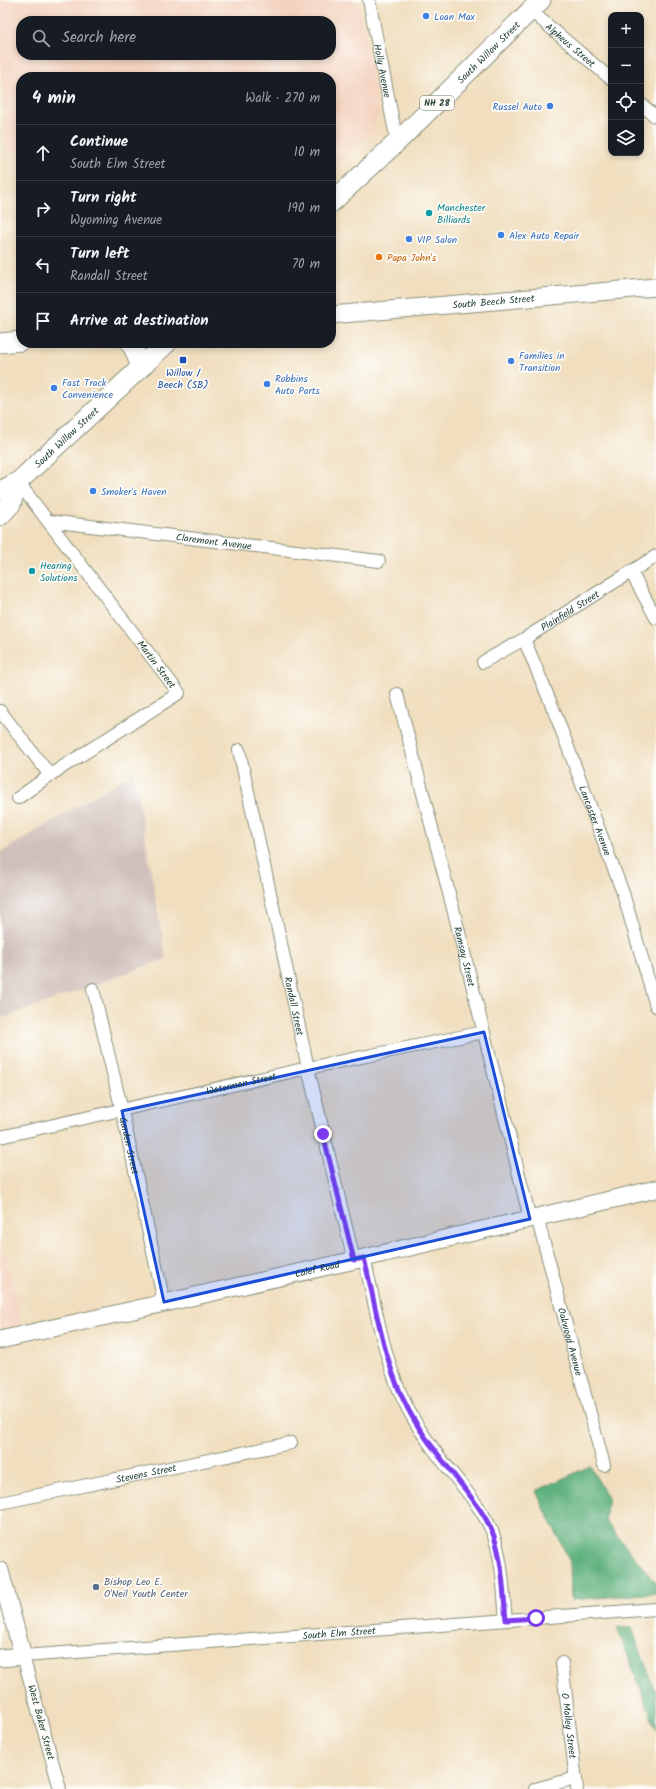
<!DOCTYPE html>
<meta charset="utf-8">
<style>
:root{--surface:#171b24;--page:#242831;--text:#f1f3f6;--muted:#9ea1a6;--line:#363941}
body{margin:0;font-family:Kalam,sans-serif;background:var(--page);color:var(--text)}
.controls{position:absolute;right:12px;top:12px;display:grid;overflow:hidden;border-radius:8px;box-shadow:0 2px 6px #0003}
.controls button{width:36px;height:36px;display:grid;place-items:center;padding:0;border:0;border-bottom:1px solid var(--line);background:var(--surface);color:var(--text);font:20px sans-serif}
.stop{position:absolute;width:12px;height:12px;margin:-9px;border:3px solid #7c3aed;border-radius:50%;background:#fff}
.stop.end{background:#7c3aed;border-color:#fff;box-shadow:0 1px 4px #0008}
.list{margin:0;padding:0;list-style:none}
h2{display:flex;justify-content:space-between;align-items:center;height:52px;margin:0;padding:0 16px;font-size:17px}
h2 small{font-size:13px;font-weight:400;color:var(--muted)}
.list li{display:grid;grid-template-columns:26px 1fr auto;gap:12px;align-items:center;box-sizing:border-box;height:56px;padding:0 16px;border-top:1px solid var(--line)}
.list b{display:block;font-size:15px;white-space:nowrap}
.list p{margin:0;font-size:13px;white-space:nowrap;color:var(--muted)}
.list em{font-size:13px;font-style:normal;color:var(--muted)}
.icon{flex:none;width:22px;height:22px;fill:none;stroke:currentColor;stroke-width:2;stroke-linecap:round;stroke-linejoin:round}
.map{position:relative;flex:none;width:656px;height:1789px;overflow:hidden}
.search{position:absolute;background:var(--surface);box-shadow:0 2px 6px #0003;left:16px;top:16px;width:320px;height:44px;display:flex;align-items:center;gap:10px;box-sizing:border-box;padding:0 14px;border-radius:16px;color:var(--muted);font-size:15px}
.panel{position:absolute;background:var(--surface);box-shadow:0 2px 6px #0003;left:16px;top:72px;width:320px;height:276px;border-radius:16px}
.map>svg:first-child{display:block}
</style>
<div class="map">
<svg width="656" height="1789" viewBox="0 0 656 1789">
<rect width="100%" height="100%" fill="#fdfcf7"/>
<filter id="ink" filterUnits="userSpaceOnUse"><feTurbulence type="fractalNoise" baseFrequency=".025" numOctaves="2"/><feDisplacementMap in="SourceGraphic" scale="8" xChannelSelector="R" yChannelSelector="G"/><feConvolveMatrix kernelMatrix="1 2 1 2 8 2 1 2 1" color-interpolation-filters="sRGB"/></filter>
<filter id="wash" filterUnits="userSpaceOnUse"><feTurbulence type="fractalNoise" baseFrequency=".012" numOctaves="4" result="noise"/><feDisplacementMap in="SourceGraphic" scale="16" xChannelSelector="R" yChannelSelector="G"/><feGaussianBlur stdDeviation="0.9" result="paint"/><feColorMatrix in="noise" values="0 0 0 0 0 0 0 0 0 0 0 0 0 0 0 0 0 1.4 0 .05"/><feComposite in="paint" operator="in"/></filter>
<g filter="url(#wash)">
<rect width="100%" height="100%" fill="#f0debe"/>
<path fill="#f4d3c0" fill-rule="evenodd" d="M0,0H358L380,116L376,117L374,131L331,170V77H21V153H8L0,65ZM21,21H331V55H21Z
M6,1251L21,1324L0,1329V1252Z"/>
<path fill="#d0c0bc" d="M134,772L166,959L0,1019V853Z"/>
<path fill="#5db07d" stroke="#3e7658" d="M590,1466L608,1498L605,1521L656,1583V1593L571,1600L570,1562L536,1491Z
M617,1627L632,1628L656,1694V1730Z"/>
</g>
<g filter="url(#ink)">
<g fill="none" stroke-linecap="round" stroke-linejoin="round">
<defs>
<g id="street">
<path id="s1" d="M369,0L397,142"/>
<path id="s2" d="M531,11L611,79"/>
<path d="M641,104L656,117"/>
<path id="s3" d="M49,521L379,561"/>
<path d="M631,572L656,618"/>
<path id="s4" d="M524,639L555,713L623,893L656,1006"/>
<path id="s5" d="M483,662L524,639L656,556"/>
<path id="s6" d="M397,694L457,924L530,1219"/>
<path d="M0,711L50,775"/>
<path id="s7" d="M239,750L308,1068L354,1261"/>
<path d="M18,798L50,775L179,693L18,482"/>
<path id="s8" d="M93,989L122,1111L164,1302"/>
<path id="s9" d="M0,1137L308,1068L484,1032"/>
<path id="s10" d="M537,1217L604,1465"/>
<path d="M364,1258C376,1307 384,1364 408,1409C422,1436 441,1459 460,1483C472,1498 484,1513 492,1531C503,1558 503,1591 506,1620"/>
<path id="s11" d="M0,1503L291,1443"/>
<path id="s12" d="M562,1663L577,1789"/>
<path id="s13" d="M60,1789L23,1656L656,1609"/>
<path d="M535,1789L576,1778"/>
</g>
<g id="secondary">
<path id="s14" d="M331,315L656,287"/>
<path id="s15" d="M0,1340L364,1258L656,1189"/>
<path d="M0,1571L23,1656L0,1658"/>
</g>
<g id="primary">
<path id="s16" d="M331,203L397,142L541,0"/>
<path d="M0,343L21,341"/>
<path d="M130,343L134,349L141,367"/>
<path id="s17" d="M0,491L18,482L167,343"/>
<path d="M0,516L11,504L18,482"/>
</g>
</defs>
<use href="#street" stroke="#888e79" stroke-width="14"/>
<use href="#secondary" stroke="#888e79" stroke-width="19"/>
<use href="#primary" stroke="#888e79" stroke-width="21"/>
<use href="#street" stroke="#fff" stroke-width="12"/>
<use href="#secondary" stroke="#fff" stroke-width="17"/>
<use href="#primary" stroke="#fff" stroke-width="19"/>
</g>
</g>
<g fill="none" stroke-linecap="round" stroke-linejoin="round" filter="url(#ink)">
<path stroke="#7c3aed" stroke-width="5" d="M323,1134L354,1260L364,1258C376,1307 384,1364 408,1409C422,1436 442,1459 460,1483C472,1498 484,1513 492,1531C503,1558 503,1591 506,1620L536,1618"/>
</g>
<path fill="#1d4ed8" fill-opacity="0.2" stroke="#1d4ed8" stroke-width="3" stroke-linejoin="round" d="M484,1032L530,1219L164,1302L122,1111Z"/>
<g fill="#3f7fe0" stroke="#fdfcf7" stroke-width="1.5">
<circle cx="426" cy="16" r="4"/>
<circle cx="550" cy="106" r="4"/>
<circle cx="501" cy="235" r="4"/>
<circle cx="409" cy="239" r="4"/>
<circle cx="511" cy="361" r="4"/>
<circle cx="267" cy="384" r="4"/>
<circle cx="54" cy="388" r="4"/>
<circle cx="93" cy="491" r="4"/>
</g>
<g fill="#0f9aa8" stroke="#fdfcf7" stroke-width="1.5">
<circle cx="429" cy="213" r="4"/>
<circle cx="32" cy="571" r="4"/>
</g>
<circle fill="#e8710a" stroke="#fdfcf7" stroke-width="1.5" cx="379" cy="257" r="4"/>
<rect fill="#1a4fb4" stroke="#fdfcf7" stroke-width="1.5" x="179" y="356" width="8" height="8" rx="2"/>
<circle fill="#5c6f8a" stroke="#fdfcf7" stroke-width="1.5" cx="96" cy="1587" r="4"/>
<g text-anchor="middle" stroke-width="3.5" stroke-linejoin="round" paint-order="stroke">
<rect fill="#fdfcf7" stroke="#62766e" stroke-width="1" x="420" y="96" width="34" height="14" rx="3"/>
<g font-size="9" font-weight="bold" fill="#1f3d34">
<text x="437" y="106">NH 28</text>
</g>
<g font-size="10" fill="#366cbe" stroke="#fdfcf7" text-anchor="start">
<text x="434" y="20">Loan Max</text>
<text x="542" y="110" text-anchor="end">Russel Auto</text>
<text x="509" y="239">Alex Auto Repair</text>
<text x="417" y="243">VIP Salon</text>
<text x="519" y="359">Families in<tspan x="519" dy="12">Transition</tspan></text>
<text x="275" y="382">Robbins<tspan x="275" dy="12">Auto Parts</tspan></text>
<text x="62" y="386">Fast Track<tspan x="62" dy="12">Convenience</tspan></text>
<text x="101" y="495">Smoker's Haven</text>
</g>
<g font-size="10" fill="#1f3d34" stroke="#fdfcf7">
<text dy="4" stroke="none"><textPath href="#s2" startOffset="52">Alpheus Street</textPath></text>
<text dy="4" stroke="none"><textPath href="#s16" startOffset="218">South Willow Street</textPath></text>
<text dy="4" stroke="none"><textPath href="#s1" startOffset="72">Holly Avenue</textPath></text>
<text dy="4" stroke="none"><textPath href="#s14" startOffset="163">South Beech Street</textPath></text>
<text dy="4" stroke="none"><textPath href="#s17" startOffset="86">South Willow Street</textPath></text>
<text dy="4" stroke="none"><textPath href="#s3" startOffset="166">Claremont Avenue</textPath></text>
<text dy="4" stroke="none"><textPath href="#s5" startOffset="101">Plainfield Street</textPath></text>
<text transform="translate(157 664) rotate(53)" y="4">Martin Street</text>
<text dy="4" stroke="none"><textPath href="#s4" startOffset="195">Lancaster Avenue</textPath></text>
<text dy="4" stroke="none"><textPath href="#s6" startOffset="271">Ramsay Street</textPath></text>
<text dy="4" stroke="none"><textPath href="#s7" startOffset="262">Randall Street</textPath></text>
<text dy="4" stroke="none"><textPath href="#s9" startOffset="247">Waterman Street</textPath></text>
<text dy="4" stroke="none"><textPath href="#s8" startOffset="161">Garden Street</textPath></text>
<text dy="4" stroke="none"><textPath href="#s15" startOffset="325">Calef Road</textPath></text>
<text dy="4" stroke="none"><textPath href="#s10" startOffset="129">Oakwood Avenue</textPath></text>
<text dy="4" stroke="none"><textPath href="#s11" startOffset="149">Stevens Street</textPath></text>
<text dy="4" stroke="none"><textPath href="#s13" startOffset="455">South Elm Street</textPath></text>
<text transform="translate(42 1722) rotate(75)" y="4">West Baker Street</text>
<text dy="4" stroke="none"><textPath href="#s12" startOffset="63">O Malley Street</textPath></text>
</g>
<g font-size="10" fill="#0d838f" stroke="#fdfcf7" text-anchor="start">
<text x="437" y="211">Manchester<tspan x="437" dy="12">Billiards</tspan></text>
<text x="40" y="569">Hearing<tspan x="40" dy="12">Solutions</tspan></text>
</g>
<g font-size="10" fill="#c56008" stroke="#fdfcf7" text-anchor="start">
<text x="387" y="261">Papa John's</text>
</g>
<g font-size="10" fill="#164399" stroke="#fdfcf7">
<text x="183" y="376">Willow /<tspan x="183" dy="12">Beech (SB)</tspan></text>
</g>
<g font-size="10" fill="#4e5e75" stroke="#fdfcf7" text-anchor="start">
<text x="104" y="1585">Bishop Leo E.<tspan x="104" dy="12">O'Neil Youth Center</tspan></text>
</g>
</g>
</svg>
<div class="controls">
<button>+</button>
<button>−</button>
<button><svg class="icon" aria-label="locate" viewBox="0 0 24 24"><circle cx="12" cy="12" r="6"/><path d="M12 2v4M12 18v4M2 12h4M18 12h4"/></svg></button>
<button><svg class="icon" aria-label="layers" viewBox="0 0 24 24"><path d="M12 4l9 5-9 5-9-5zM3 14l9 5 9-5"/></svg></button>
</div>
<div class="stop" style="left:536px;top:1618px"></div>
<div class="stop end" style="left:323px;top:1134px"></div>
<div class="search"><svg class="icon" aria-label="search" viewBox="0 0 24 24"><circle cx="10" cy="10" r="6"/><path d="M15 15l6 6"/></svg>Search here</div>
<section class="panel">
<h2>4 min<small>Walk · 270 m</small></h2>
<ul class="list">
<li><svg class="icon" aria-label="ahead" viewBox="0 0 24 24"><path d="M12 20V5M6 11l6-6 6 6"/></svg><div><b>Continue</b><p>South Elm Street</p></div><em>10 m</em></li>
<li><svg class="icon" aria-label="right" viewBox="0 0 24 24"><path d="M7 20v-9h11M14 6l5 5-5 5"/></svg><div><b>Turn right</b><p>Wyoming Avenue</p></div><em>190 m</em></li>
<li><svg class="icon" aria-label="left" viewBox="0 0 24 24"><path d="M17 20v-9H6M10 6l-5 5 5 5"/></svg><div><b>Turn left</b><p>Randall Street</p></div><em>70 m</em></li>
<li><svg class="icon" aria-label="arrive" viewBox="0 0 24 24"><path d="M6 21V4h12l-3 4 3 4H6"/></svg><div><b>Arrive at destination</b></div></li>
</ul>
</section>
</div>
